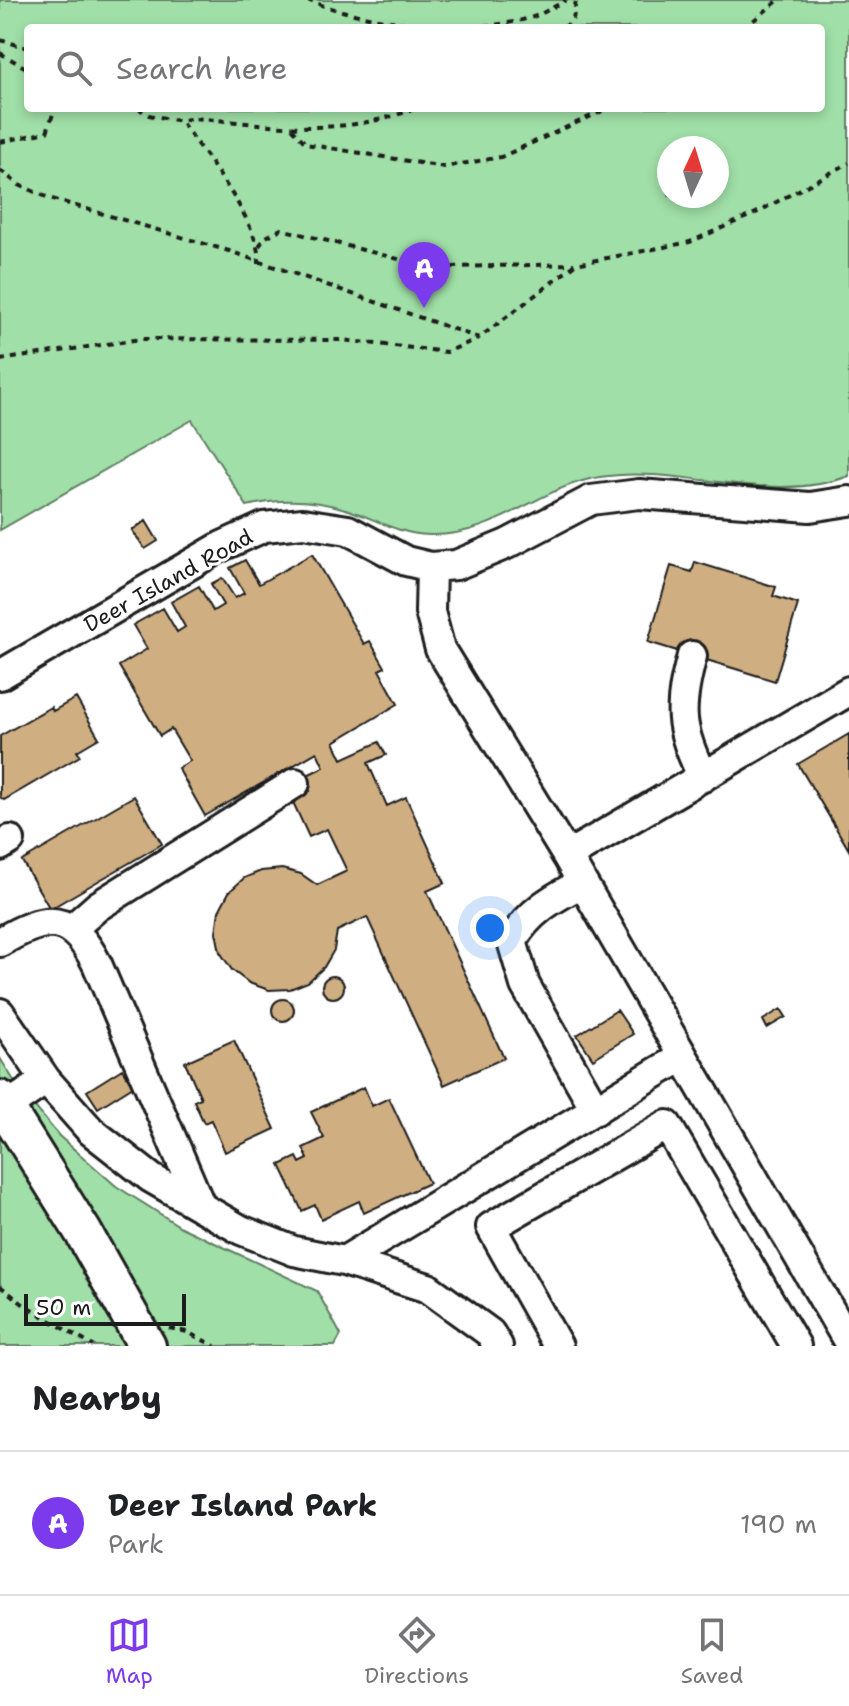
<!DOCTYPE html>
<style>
:root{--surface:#fff;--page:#f2f2f2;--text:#202124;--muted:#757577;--line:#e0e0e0;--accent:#7c3aed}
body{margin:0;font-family:"Shantell Sans",sans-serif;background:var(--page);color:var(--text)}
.compass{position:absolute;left:657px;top:136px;width:72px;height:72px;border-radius:50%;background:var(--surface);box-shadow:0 4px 12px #0003;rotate:4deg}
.scale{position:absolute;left:24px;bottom:20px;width:162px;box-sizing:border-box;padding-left:8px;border:4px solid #1c1c1c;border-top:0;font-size:22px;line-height:28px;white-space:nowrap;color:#1c1c1c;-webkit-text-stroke:6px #fff;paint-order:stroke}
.you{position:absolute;left:490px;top:928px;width:28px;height:28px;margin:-20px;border:6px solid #fff;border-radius:50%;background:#1a73e8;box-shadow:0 0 0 12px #1a73e833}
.badge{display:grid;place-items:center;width:52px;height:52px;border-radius:50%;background:var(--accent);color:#fff;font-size:26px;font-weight:700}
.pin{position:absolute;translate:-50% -66px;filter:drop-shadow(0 2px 4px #0008)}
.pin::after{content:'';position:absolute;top:42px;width:28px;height:24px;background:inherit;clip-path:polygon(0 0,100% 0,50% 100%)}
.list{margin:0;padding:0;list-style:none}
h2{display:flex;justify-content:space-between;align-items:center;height:104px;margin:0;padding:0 32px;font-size:34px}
h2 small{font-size:26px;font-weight:400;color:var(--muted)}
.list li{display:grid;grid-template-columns:52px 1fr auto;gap:24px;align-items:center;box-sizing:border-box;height:144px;padding:0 32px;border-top:2px solid var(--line)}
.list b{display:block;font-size:30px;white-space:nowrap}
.list p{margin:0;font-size:26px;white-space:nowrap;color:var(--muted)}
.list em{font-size:26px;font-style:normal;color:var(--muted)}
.icon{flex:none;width:44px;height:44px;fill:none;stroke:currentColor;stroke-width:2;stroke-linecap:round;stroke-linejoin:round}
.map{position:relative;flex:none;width:849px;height:1346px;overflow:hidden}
.search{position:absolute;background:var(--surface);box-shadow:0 4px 12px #0003;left:24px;right:24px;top:24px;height:88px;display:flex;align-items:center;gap:20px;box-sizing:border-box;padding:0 28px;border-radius:8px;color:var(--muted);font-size:30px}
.sheet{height:248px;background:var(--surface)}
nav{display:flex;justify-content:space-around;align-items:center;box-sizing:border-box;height:112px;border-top:2px solid var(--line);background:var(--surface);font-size:22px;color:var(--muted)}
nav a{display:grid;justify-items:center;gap:4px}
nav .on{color:var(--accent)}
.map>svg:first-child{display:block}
</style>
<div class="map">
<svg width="849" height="1346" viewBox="0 0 849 1346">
<rect width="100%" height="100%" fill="#fff"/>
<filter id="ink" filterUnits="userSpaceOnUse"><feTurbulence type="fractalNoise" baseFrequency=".0125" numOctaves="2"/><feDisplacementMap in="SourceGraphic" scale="16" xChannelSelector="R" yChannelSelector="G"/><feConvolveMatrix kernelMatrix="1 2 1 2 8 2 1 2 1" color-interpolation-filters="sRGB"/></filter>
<g filter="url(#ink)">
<path fill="#a0dfa7" stroke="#5e7e62" stroke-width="2" fill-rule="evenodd" d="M0,0H849V476C771,506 681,464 600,477C537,487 497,537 429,535C399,534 377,520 349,510C315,499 280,498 247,506L192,420L0,530ZM28,28H821V108H28ZM717,148V196H669V148Z
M0,1058L16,1084L59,1136L116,1186L181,1227L317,1291L341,1335L335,1346H0Z"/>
<path fill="#cfae82" stroke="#1c1c1c" stroke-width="2" d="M146,521L158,541L145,549L132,530Z
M312,554L364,644L370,641L385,667L379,670L398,704L334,742L342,759L379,742L386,755L368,763L387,806L406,797L445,883L427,891L504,1058L444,1085L367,917L337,931L334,950L324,967L308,982L290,989L269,990L249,983L232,970L220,952L216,932L219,911L229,892L244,878L261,871L282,869L301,874L317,885L347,871L327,829L309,837L292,800L310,791L303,777L324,767L317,752L205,816L178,768L190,761L171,729L160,736L119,666L147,649L133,625L163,608L177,632L185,627L171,602L199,586L213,611L223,605L211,584L222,578L235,598L244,593L230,568L245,560L259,584Z
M695,562L776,587L773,596L798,604L775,681L648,642L671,566L692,572Z
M76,698L99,738L77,751L80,756L4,800L0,797V736L51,707L53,711Z
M849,734V850L798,764Z
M134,796L162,844L50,909L22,861Z
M322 987a11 11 0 1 1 22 0a11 11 0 1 1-22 0Z
M272 1010a11 11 0 1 1 22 0a11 11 0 1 1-22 0Z
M781,1009L786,1017L767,1028L763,1020Z
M617,1010L633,1034L593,1059L577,1035Z
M234,1040L275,1129L225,1152L211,1120L204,1123L194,1101L201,1098L185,1062Z
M122,1069L133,1086L98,1108L87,1091Z
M364,1087L372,1106L389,1098L429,1183L364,1213L359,1201L321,1219L315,1205L302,1211L280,1165L297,1157L300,1163L308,1159L303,1148L324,1138L311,1112Z"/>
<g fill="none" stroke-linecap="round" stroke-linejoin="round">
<defs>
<path id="minor" d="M431,567L430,612L440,649L567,856L849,691
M692,656C678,708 678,728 703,777
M0,675L222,546L264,527L303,523L348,530L406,561L431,567L456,565L507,544L591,500L639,494L810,507L849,501
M0,846L10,840
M567,856L849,1343
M582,883C553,898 528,912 512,941L525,985L596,1110
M73,928L98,906L295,783
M0,942C47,914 71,913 97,964L201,1207
M0,1013L46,1080L91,1131L151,1178L241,1230L294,1251L344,1261L428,1288L490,1333L498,1346
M5,1108L46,1080
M344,1261L682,1057
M558,1346L491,1227L667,1125L796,1346"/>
<path id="major" d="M0,1099L83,1232L147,1346"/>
</defs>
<use href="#minor" stroke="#1c1c1c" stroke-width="34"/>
<use href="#major" stroke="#1c1c1c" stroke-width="42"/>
<path stroke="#1c1c1c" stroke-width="4" stroke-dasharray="6 6" stroke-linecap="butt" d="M307,0C368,23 470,37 533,17C544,13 555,6 566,0
M564,28L573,19L576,0
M744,28L779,0
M0,40L28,48
M0,53L28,69
M138,108L149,115L181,121
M292,128L306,144L444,167L501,157L609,108
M0,142L47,132L55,108
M0,170L19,185L49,198L229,251L479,338L576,264L690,242L756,213L849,163
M259,246L266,237L281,229L418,264L453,267L574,264
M259,264C260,220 205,158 181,121L192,118C273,124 337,139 416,108
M0,360L141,339L342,340L447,352L479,338
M0,1286L23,1304L93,1346
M169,1328L187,1332L215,1346"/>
<use href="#minor" stroke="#fff" stroke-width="28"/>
<use href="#major" stroke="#fff" stroke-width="36"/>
</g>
</g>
<g text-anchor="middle" stroke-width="6" stroke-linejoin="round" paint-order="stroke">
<g font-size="22" fill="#1c1c1c" stroke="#fff">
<text transform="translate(168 580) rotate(-29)" y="8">Deer Island Road</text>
</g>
</g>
</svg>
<svg class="compass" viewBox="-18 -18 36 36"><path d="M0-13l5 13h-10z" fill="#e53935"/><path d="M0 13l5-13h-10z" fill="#757577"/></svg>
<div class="scale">50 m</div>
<div class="you"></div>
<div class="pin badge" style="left:424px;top:308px">A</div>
<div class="search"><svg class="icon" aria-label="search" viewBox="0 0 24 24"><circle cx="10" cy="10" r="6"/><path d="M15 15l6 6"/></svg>Search here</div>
</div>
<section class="sheet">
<h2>Nearby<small></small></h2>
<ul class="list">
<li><span class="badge">A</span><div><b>Deer Island Park</b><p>Park</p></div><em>190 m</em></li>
</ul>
</section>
<nav>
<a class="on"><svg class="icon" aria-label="map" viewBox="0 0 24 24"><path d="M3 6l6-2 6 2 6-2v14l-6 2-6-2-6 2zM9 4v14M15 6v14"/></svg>Map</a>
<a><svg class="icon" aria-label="directions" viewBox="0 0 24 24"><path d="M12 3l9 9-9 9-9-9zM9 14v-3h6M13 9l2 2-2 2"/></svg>Directions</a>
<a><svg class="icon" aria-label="saved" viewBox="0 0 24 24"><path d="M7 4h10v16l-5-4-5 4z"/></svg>Saved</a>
</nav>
